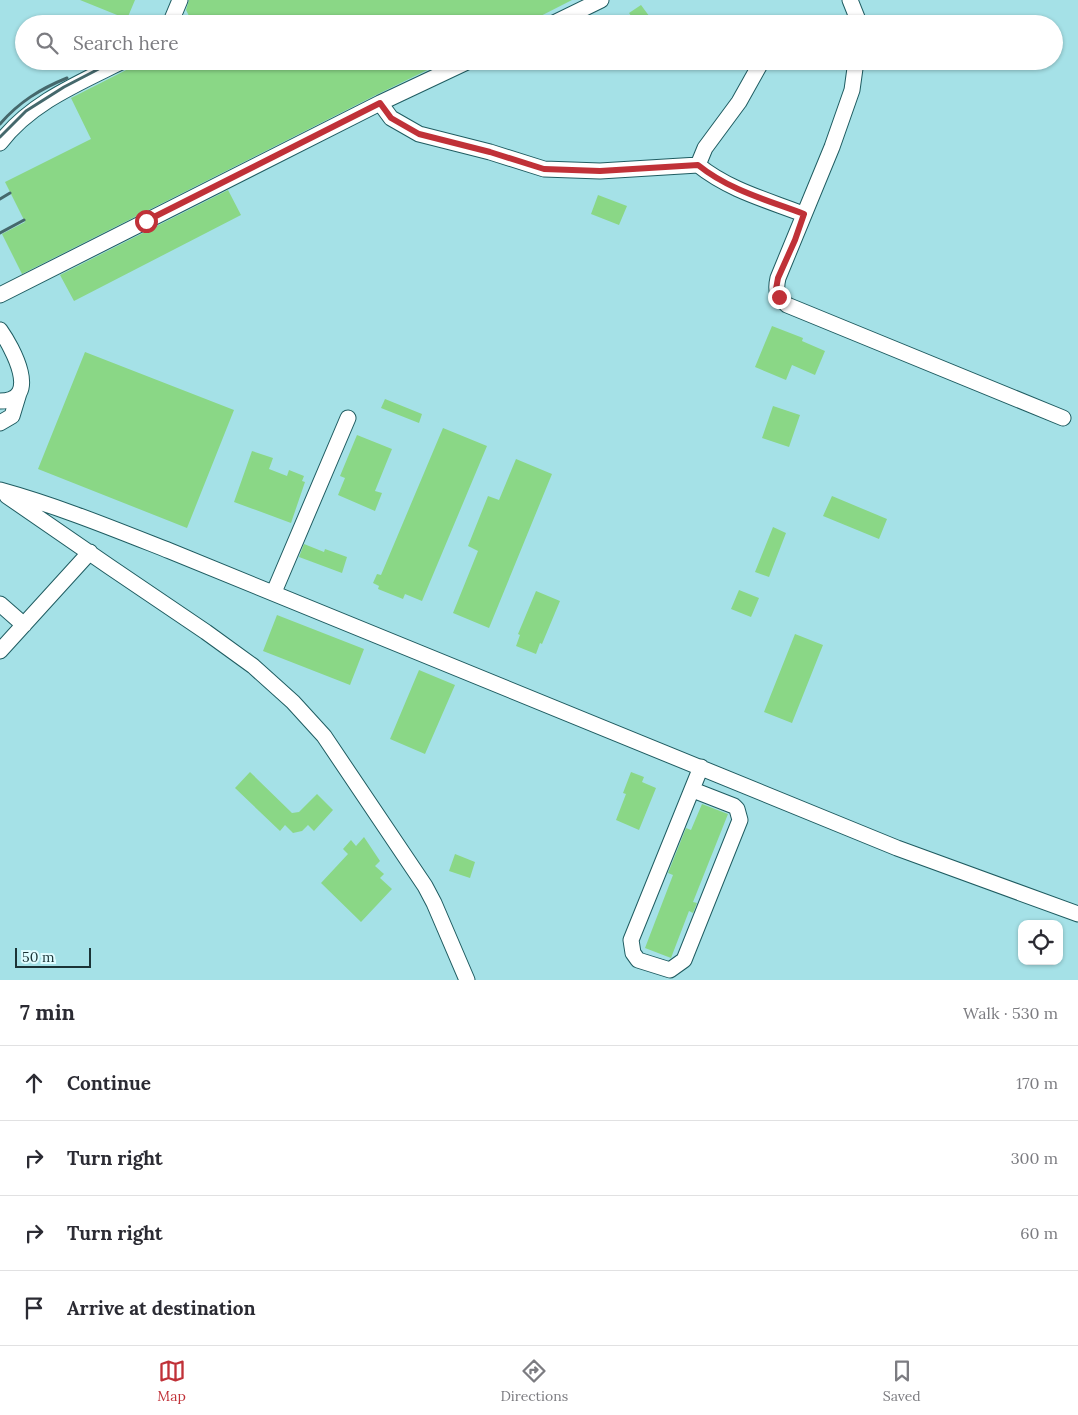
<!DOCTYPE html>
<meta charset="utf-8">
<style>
:root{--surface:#fff;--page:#f2f2f3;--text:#2b2b33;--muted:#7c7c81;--line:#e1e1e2;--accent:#c03138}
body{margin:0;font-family:Lora,serif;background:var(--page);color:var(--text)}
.controls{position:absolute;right:15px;bottom:15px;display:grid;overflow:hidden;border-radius:10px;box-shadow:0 1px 4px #0004}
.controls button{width:45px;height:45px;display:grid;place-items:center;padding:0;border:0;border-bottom:1px solid var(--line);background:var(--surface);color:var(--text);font:25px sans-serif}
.scale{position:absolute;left:15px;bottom:12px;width:76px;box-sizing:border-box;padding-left:5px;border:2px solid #1b3336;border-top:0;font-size:14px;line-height:18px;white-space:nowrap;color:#1b3336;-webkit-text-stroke:4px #dffcff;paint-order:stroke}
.stop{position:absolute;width:15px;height:15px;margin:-11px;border:4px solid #c03138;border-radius:50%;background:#fff}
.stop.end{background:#c03138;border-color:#fff;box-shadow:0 1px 5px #0008}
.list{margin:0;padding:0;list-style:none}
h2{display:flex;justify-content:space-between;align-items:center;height:65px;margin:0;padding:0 20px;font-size:21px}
h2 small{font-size:16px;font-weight:400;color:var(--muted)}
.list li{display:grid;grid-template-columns:32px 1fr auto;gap:15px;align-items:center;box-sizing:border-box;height:75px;padding:0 20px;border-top:1px solid var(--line)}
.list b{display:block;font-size:19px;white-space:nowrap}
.list em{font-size:16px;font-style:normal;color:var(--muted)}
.icon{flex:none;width:28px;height:28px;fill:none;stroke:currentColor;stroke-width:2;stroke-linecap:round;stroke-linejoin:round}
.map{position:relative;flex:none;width:1078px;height:980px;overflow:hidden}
.search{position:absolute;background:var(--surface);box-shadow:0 1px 4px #0004;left:15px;right:15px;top:15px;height:55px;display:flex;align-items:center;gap:12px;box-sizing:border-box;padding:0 18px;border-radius:28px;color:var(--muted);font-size:19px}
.sheet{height:365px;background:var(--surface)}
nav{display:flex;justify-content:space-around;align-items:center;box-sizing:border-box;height:70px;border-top:1px solid var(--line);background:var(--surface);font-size:14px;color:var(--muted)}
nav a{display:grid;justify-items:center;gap:2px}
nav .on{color:var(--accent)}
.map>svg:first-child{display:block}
</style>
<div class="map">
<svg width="1078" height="980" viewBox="0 0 1078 980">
<rect width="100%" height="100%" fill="#a5e1e7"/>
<path fill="#8ad786" d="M80,0H135L127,19Z
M189,0H572L525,24H193L186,10Z
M641,5L655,24H637L629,13Z
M144,61H446L376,95L22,274L2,234L25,222L5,182L91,139L71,98Z
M228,190L241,215L74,301L60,275Z
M598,195L627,206L619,225L591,214Z
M772,326L803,338L802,341L825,351L815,375L792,365L786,380L755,367Z
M85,352L234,410L187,528L38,469Z
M385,399L422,414L419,423L381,408Z
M773,406L800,415L789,447L762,438Z
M443,428L487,446L422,601L405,594L403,599L378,589L379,586L373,583L377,574L381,575Z
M357,435L392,449L375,491L382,493L375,511L338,495L345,478L340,476Z
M252,451L273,458L269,469L287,476L289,470L304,476L302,481L305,482L291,523L234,502Z
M516,459L552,474L489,628L453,613L478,551L468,546L488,496L499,500Z
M832,496L887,519L879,539L823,516Z
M773,527L786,533L769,577L755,572Z
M304,544L324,552L325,549L347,557L342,573L299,557Z
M739,590L759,598L751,617L731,609Z
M536,591L560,601L542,644L540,643L536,654L516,646L520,635L518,634Z
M277,615L364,649L350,685L263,651Z
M795,634L823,645L792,723L764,712Z
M419,670L455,685L425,754L390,739Z
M250,772L292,813L299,812L317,794L333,810L314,831L308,825L302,831L293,833L285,825L280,831L235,788Z
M631,772L644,777L642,782L656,788L639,830L616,820L626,794L623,793Z
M702,804L728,814L693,902L697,903L693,913L689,911L671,958L645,948L673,875L668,873L686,828L691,830Z
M364,837L380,861L375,866L384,874L380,878L392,889L361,922L321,883L348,854L343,849L351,840L356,846Z
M455,854L475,862L470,878L449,871Z"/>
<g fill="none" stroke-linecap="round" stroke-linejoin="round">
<defs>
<path id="minor" d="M850,0L858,20V24
M170,24L180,0
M552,24L601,0
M856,61L852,90L832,147L778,278C775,291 777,296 787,305L1063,418
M380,103L391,118L419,134L490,152L544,169L600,171L698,165C729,190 767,200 803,214
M0,143C30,103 79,83 123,61
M698,165L705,148L739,102L762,61
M0,295L380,103L469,61
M0,330C12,347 42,401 0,401
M0,423L12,416L19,393
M0,490C58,506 114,529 170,551L897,848L1078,914
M7,496L110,567L206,632L253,666L293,702L324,736L425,886L434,903L467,980
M274,592L348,418
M0,604L24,625
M0,651L90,552
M693,790L734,806L737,809L740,820L684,960L670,970L638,960L633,953L631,940L701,767"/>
</defs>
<use href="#minor" stroke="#1f5c61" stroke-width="17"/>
<use href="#minor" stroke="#fff" stroke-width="15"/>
<path stroke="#45686c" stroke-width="3" d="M183,24L189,17
M0,124C19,102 40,89 67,78
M0,137L26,111L64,87L114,61
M0,199L10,193
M0,233L24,220"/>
</g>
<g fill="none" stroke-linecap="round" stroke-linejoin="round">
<path stroke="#c03138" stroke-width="6" d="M146,221L380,103L391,118L419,134L490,152L544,169L600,171L698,165C729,190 767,200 804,214L795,240L778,278L776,289L779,297"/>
</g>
</svg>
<div class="controls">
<button><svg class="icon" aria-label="locate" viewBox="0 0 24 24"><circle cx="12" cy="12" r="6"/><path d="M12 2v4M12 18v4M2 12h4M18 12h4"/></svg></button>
</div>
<div class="scale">50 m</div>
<div class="stop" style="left:146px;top:221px"></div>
<div class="stop end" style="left:779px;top:297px"></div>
<div class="search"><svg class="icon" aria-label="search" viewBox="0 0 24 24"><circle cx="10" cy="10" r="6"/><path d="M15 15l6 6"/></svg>Search here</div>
</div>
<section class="sheet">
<h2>7 min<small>Walk · 530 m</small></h2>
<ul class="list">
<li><svg class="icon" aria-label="ahead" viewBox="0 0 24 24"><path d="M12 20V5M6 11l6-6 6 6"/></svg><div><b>Continue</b></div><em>170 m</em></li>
<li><svg class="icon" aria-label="right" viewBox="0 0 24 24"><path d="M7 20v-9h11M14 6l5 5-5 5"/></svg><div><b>Turn right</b></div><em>300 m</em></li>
<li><svg class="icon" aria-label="right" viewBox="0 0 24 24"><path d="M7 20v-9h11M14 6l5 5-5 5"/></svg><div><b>Turn right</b></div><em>60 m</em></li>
<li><svg class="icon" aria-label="arrive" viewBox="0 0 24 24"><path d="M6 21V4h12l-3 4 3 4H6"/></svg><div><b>Arrive at destination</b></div></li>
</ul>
</section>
<nav>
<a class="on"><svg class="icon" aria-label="map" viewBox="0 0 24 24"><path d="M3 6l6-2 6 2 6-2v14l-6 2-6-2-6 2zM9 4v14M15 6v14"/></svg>Map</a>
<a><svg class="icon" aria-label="directions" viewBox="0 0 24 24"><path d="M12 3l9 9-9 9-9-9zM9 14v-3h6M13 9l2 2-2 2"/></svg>Directions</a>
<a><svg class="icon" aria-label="saved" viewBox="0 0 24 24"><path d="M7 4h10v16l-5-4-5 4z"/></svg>Saved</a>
</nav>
